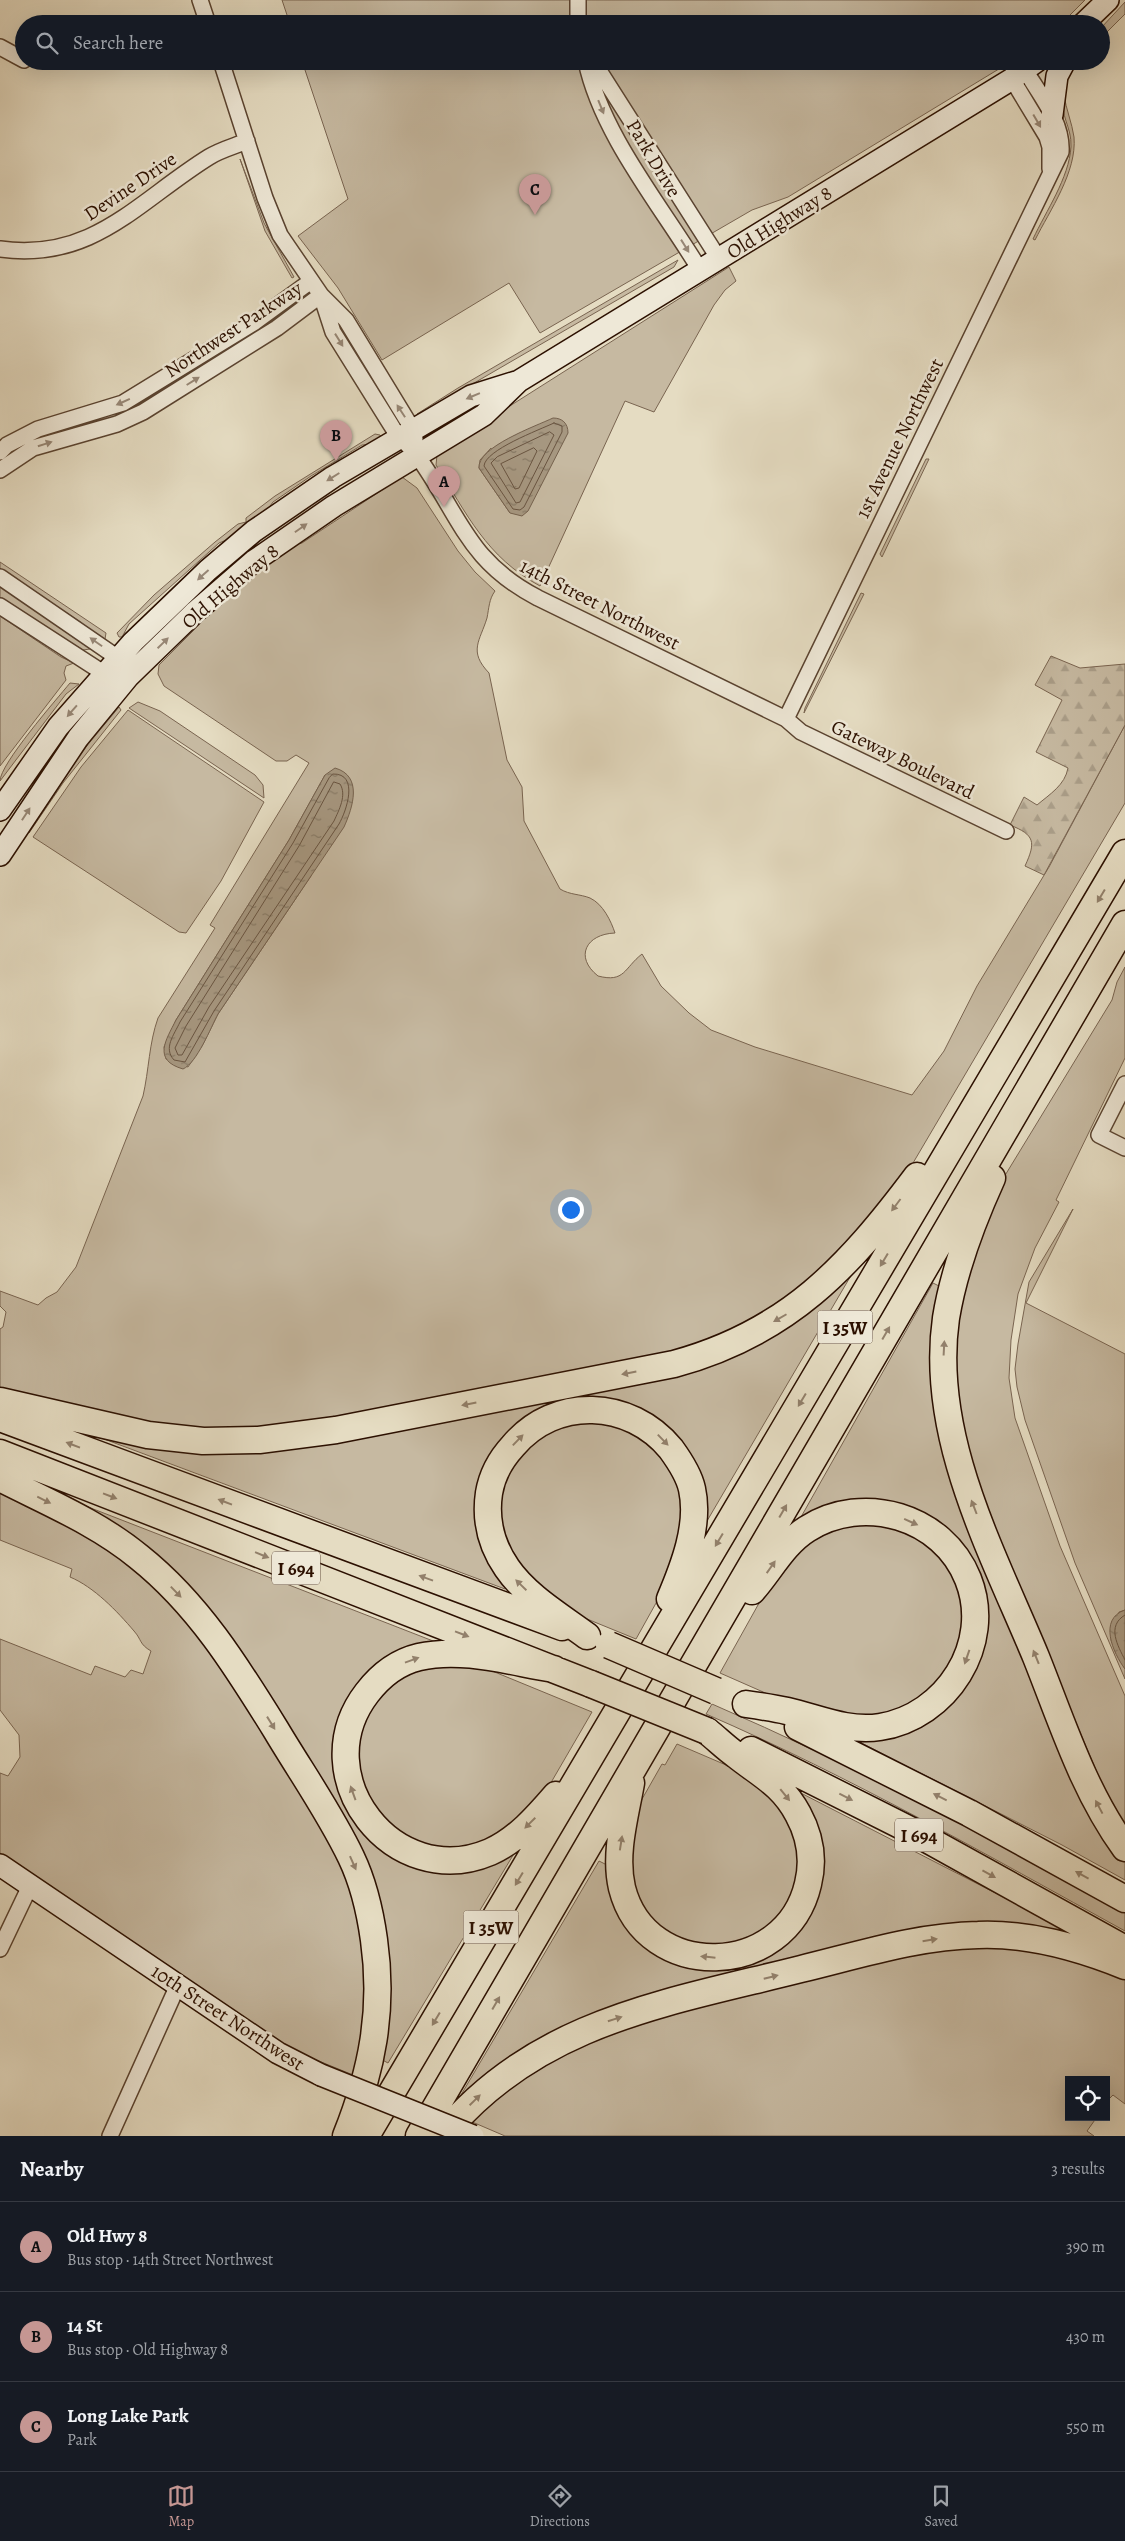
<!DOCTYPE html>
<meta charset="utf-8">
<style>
:root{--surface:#171b24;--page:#20242c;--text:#f1f3f6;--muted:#9ea1a6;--line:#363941;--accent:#c59692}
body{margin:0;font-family:Alegreya,serif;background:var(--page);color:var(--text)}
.controls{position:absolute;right:15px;bottom:15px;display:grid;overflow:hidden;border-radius:0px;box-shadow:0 5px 20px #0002}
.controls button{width:45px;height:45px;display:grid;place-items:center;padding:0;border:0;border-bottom:1px solid var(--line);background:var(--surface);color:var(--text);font:25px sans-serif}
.you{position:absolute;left:570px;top:1209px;width:18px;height:18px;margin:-12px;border:4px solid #fff;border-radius:50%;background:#1a73e8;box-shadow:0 0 0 8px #1a73e833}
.badge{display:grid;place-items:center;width:32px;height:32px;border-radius:50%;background:var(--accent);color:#111;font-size:16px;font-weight:700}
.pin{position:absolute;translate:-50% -41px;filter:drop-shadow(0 1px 2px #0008)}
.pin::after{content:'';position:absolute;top:26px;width:18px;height:15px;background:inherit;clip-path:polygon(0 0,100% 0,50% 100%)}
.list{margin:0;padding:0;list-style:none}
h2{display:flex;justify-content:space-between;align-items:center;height:65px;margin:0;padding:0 20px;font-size:21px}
h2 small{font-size:16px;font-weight:400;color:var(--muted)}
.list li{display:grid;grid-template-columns:32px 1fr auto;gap:15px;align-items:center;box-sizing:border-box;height:90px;padding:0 20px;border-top:1px solid var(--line)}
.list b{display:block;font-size:19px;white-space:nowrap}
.list p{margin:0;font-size:16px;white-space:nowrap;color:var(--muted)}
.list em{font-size:16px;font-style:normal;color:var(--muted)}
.icon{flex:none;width:28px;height:28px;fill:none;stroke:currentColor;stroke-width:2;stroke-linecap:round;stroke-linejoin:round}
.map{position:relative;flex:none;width:1125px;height:2136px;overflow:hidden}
.search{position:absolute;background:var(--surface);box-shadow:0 5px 20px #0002;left:15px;right:15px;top:15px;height:55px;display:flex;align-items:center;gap:12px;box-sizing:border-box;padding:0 18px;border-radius:28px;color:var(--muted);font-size:19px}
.sheet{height:335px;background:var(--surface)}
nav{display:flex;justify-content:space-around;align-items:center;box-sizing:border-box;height:70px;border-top:1px solid var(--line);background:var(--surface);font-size:14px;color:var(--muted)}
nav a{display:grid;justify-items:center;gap:2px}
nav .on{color:var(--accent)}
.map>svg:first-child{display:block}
</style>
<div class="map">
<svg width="1125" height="2136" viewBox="0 0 1125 2136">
<defs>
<pattern id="forest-firs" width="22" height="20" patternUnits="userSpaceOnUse" patternTransform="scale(1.25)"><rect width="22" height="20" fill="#c6b9a1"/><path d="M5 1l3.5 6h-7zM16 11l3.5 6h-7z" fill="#aa9e89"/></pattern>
<pattern id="water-ripples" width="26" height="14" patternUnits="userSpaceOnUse" patternTransform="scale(1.25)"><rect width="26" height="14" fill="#a69780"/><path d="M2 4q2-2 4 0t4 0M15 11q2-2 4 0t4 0" fill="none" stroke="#877a66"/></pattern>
</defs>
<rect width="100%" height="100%" fill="#e5dcc2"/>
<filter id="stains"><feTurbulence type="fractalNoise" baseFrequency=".004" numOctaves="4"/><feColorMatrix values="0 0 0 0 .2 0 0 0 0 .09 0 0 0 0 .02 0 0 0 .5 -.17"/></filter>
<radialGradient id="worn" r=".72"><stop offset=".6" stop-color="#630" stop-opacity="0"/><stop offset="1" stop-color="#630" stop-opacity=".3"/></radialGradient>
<path fill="#c6b9a1" stroke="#796450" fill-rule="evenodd" d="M282,0H1085L1061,24H290Z
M1125,2V14L1101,38V28Z
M302,61H1012L788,197L752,210L540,333L509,283L382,360L338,288L298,236L348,199Z
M1064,95C1066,109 1072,123 1074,137C1077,172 1050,210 1035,240L1033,239C1046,211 1069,178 1071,147C1072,126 1059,116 1064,95Z
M240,159L264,223L294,277L292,278L265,231Z
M678,260L674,267L419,415L417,414L458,388Z
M729,267L736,281L725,290L714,305L654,412L625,401L540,586C486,557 467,514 436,465L437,455L442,449ZM491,448L510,513L479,468L480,460Z
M375,434L380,435L381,438L373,444L362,445L311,476L273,502L264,514L231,538L219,543L129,624L122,637H119L117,633L154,595L215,542L238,524L246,522V518L275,496Z
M926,459H929L882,557L880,554Z
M402,477L417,488L458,551L475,572L495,591C489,599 489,608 487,618C480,641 468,651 489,673L507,760L522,787L524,821L560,889C570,895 580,894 590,898C603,904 611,921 615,933C586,934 574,957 598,976C625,983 624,968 642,954L661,986L689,1013L711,1030L755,1047L912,1095L944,1051L977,986L1049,867L1125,725V803L893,1197L832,1269L713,1345L353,1421L204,1436L0,1392V1329L3,1327L6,1312L0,1306V1291L38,1305L46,1298L57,1292L76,1267L143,1096C149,1070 149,1043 158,1018L215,928L210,925L309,763L296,755L287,761H276L164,686L158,674L159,665L207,617L252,579L259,568L289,546L302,543L388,486L393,480ZM325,775L311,876L218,1014L202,1046L188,1067L166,1059L164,1047L176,1020L289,840Z
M0,562L106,633L105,639L101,640L84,629L82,623L0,569Z
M0,584L91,646L90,649L83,650C56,632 27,618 0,600Z
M861,593L864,594L804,713L805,708Z
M0,616L61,657L74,663L66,666L64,673L66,680L0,766Z
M70,683L79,684L66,694L0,781C0,764 56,700 70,683Z
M138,702L160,711L255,775L263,785L264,798L129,708Z
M119,707L121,710L63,783L29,833L27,830L76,759Z
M128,710L264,802L221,881L186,933L179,932L33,837L81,767Z
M1125,967V1058L1056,1200L1059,1202L1035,1248L1018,1294L1011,1340L1009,1378L1015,1418L1060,1546L1125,1696V1839L965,1459L951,1329L990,1200L1112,1000L1117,982Z
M1073,1209L1026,1303L1125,1354V1610L1119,1612L1111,1640L1125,1669V1679L1075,1563L1025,1420L1017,1387L1015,1369L1018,1344L1029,1282Z
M856,1267L707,1521L696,1516L687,1462L577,1405L490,1470L509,1584L505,1589L96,1436L218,1446L677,1368Z
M933,1283L947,1290L942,1412L1125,1858V1880L1062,1845L846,1735L899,1728L980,1628L924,1520L808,1522L801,1517Z
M581,1416L596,1417L657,1444L686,1497L675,1569L636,1639L570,1612L512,1564L495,1497L521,1446Z
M0,1489L113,1550L193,1618L326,1831L353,1895L367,1971V2023L358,2077L292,2050L0,1853V1773L8,1776L20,1757L19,1735L0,1710V1639L91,1675L95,1666L125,1677L131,1670L143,1674L151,1651C139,1644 142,1640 134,1631C117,1611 94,1587 70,1577L72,1569L0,1540Z
M47,1491L446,1646L422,1651L342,1739L389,1846L515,1852L388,2063L375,2056L378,1934L219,1634Z
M885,1519L948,1558L968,1614L944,1684L881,1720L804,1710L720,1673L782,1562L827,1525Z
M424,1663L480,1666L592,1712L538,1805L523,1820L465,1851L417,1847L365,1802L354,1745L375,1696Z
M712,1704C853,1765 989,1837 1125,1908V1931C987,1855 851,1777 706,1714Z
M677,1744L747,1774L796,1824L801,1878L778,1922L734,1947L689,1945L653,1925L628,1886L633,1815L662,1764L665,1765Z
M795,1790L1083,1938L1037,1931L629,2006L464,2103L458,2100L599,1861L611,1867L625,1912L715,1962L808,1902Z
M981,1937L1125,1969V2104L1113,2095L1109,2099L1106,2097V2080H1069V2117H1097L1087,2131L1094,2136H505L463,2118L594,2029Z"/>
<path fill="url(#forest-firs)" stroke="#796450" d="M1051,656L1080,668L1125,664V725L1044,875L1025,866C1036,842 1035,835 1010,825L1024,797L1037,805C1050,794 1065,785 1068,768L1036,752L1062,700L1035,685Z"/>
<path fill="url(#water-ripples)" stroke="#75614d" d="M553,418C562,418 568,423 568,433L528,511L522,516L510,513L479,468C477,447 536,426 553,418Z
M335,768C363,776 353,807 344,827L218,1014C211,1027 197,1063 183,1069C152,1060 166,1040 176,1020L289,840L325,775Z
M1125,1610V1669C1113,1653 1098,1619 1125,1610Z"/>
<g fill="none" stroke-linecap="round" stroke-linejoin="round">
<path stroke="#695440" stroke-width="1" d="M554,423L562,426V432L524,507L520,510L513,509L484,466C485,450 539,430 554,423Z
M550,432L554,435L520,502L516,503L491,463L497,457Z
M534,448L537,451L519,488L515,489L501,464Z
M333,774C360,773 346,812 339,824L214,1011L185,1062L174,1060C163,1048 174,1035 180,1022L293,843L329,778Z
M334,782L340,784C347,795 339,810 334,821L209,1007L182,1055H178L175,1048L186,1026L299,846Z
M1125,1615C1106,1626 1118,1646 1125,1660"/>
<defs>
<path id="street" d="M200,0L208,24
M578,0V24
M0,47L24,60
M221,61L265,198L280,235L321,295L346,320L413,430L415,439
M586,61C601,134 662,207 700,270
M593,61L719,259
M1012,79L1047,137L1050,147V169
M0,249C93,262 138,201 209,157C220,150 235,146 247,141
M321,295L333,332L391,425C398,438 410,445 418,457C461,517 467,561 538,598L786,719L801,732L1006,831
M0,452L7,445L38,429L123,403L255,322L311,281
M0,470L33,448L117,424L143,412L277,328L321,295
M0,577L118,658L123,667
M0,606L105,674L114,675
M786,719L1061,152C1063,122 1040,95 1025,70
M1125,1084L1099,1135L1125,1148
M0,1949L30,1886
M110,2136L178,1985"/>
<path id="secondary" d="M1083,24L1108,0
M1052,115L1057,76L1065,61
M0,810L58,727L133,642L208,570L254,531L333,477L471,396L516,382
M0,855L78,738L128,677L194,613L254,561L334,506L484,415L519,381L1012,79L1037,61
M0,1865L278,2053L321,2075"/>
<path id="highway" d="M992,1178C972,1222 954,1269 946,1318C929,1436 992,1551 1036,1657C1062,1722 1083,1790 1125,1848
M0,1401L148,1435L203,1441L259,1440L336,1430L674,1364C788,1333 848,1268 917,1176
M0,1418L562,1627
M0,1453L591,1684
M0,1478C47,1502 98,1523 139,1557C198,1604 237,1667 276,1730C301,1772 330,1813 351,1857C364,1884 370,1911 374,1940C384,2010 372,2071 346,2136
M587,1636C560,1616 526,1596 507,1568C491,1545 485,1520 489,1493C492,1475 501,1459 513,1446C555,1396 630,1399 671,1449C679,1460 689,1475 692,1489C700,1525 684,1566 670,1599
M554,1669C510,1662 463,1647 419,1657C398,1662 380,1676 367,1693C303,1776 394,1893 490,1852C517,1840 537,1817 556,1795
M746,1704C760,1706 774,1708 787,1711C818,1718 847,1732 880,1727C946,1717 994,1644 968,1579C943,1516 863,1493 807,1529C783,1544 770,1571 752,1591
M798,1727L969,1813L1125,1899
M751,1750L914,1832L1125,1949
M631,1783C625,1817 614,1854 622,1888C646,1983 786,1979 808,1884C814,1860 810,1836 798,1814C782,1784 761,1775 736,1755C726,1748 717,1739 707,1731
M366,2136L1125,853
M419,2136L1125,924
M442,2136C535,2022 666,2003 801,1969C859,1955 918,1936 978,1935C1029,1933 1078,1947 1125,1966"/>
</defs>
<use href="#street" stroke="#5a4330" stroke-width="18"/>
<use href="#secondary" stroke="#2c1000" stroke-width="24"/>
<use href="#highway" stroke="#2c1000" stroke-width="29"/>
<use href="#street" stroke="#eee8d7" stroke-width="15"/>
<use href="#secondary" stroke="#eee8d7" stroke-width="21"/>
<use href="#highway" stroke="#e5dcc2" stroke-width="26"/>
<defs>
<path id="secondary-bridge" d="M321,2075L473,2136"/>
<path id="highway-bridge" d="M609,1645L716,1691
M591,1684L707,1731"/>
</defs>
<use href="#secondary-bridge" stroke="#2c1000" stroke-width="24" stroke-linecap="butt"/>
<use href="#highway-bridge" stroke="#2c1000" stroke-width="29" stroke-linecap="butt"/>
<use href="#secondary-bridge" stroke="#eee8d7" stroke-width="21"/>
<use href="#highway-bridge" stroke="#e5dcc2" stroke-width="26"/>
</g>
<defs><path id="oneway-solid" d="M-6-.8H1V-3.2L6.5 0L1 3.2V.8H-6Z" transform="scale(1.25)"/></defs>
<g fill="#978776">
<use href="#oneway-solid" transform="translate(601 107) rotate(68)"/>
<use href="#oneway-solid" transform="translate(1037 121) rotate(60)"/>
<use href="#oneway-solid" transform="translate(685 246) rotate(58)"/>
<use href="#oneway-solid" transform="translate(339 340) rotate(58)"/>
<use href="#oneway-solid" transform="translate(193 381) rotate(-32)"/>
<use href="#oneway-solid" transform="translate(473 396) rotate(157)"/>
<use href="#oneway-solid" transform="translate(123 402) rotate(156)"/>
<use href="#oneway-solid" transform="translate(401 411) rotate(-123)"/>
<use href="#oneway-solid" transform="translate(45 444) rotate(-18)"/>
<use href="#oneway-solid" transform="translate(333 477) rotate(148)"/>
<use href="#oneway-solid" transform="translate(301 528) rotate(-35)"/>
<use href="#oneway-solid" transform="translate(203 575) rotate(138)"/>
<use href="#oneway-solid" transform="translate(96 642) rotate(-145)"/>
<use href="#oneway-solid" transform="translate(163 643) rotate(-44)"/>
<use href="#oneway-solid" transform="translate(72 711) rotate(131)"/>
<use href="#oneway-solid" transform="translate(26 814) rotate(-57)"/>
</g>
<g fill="#92806b">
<use href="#oneway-solid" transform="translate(1101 896) rotate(121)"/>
<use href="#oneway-solid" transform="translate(896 1205) rotate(127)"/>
<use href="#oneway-solid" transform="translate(884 1260) rotate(121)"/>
<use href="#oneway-solid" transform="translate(780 1318) rotate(150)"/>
<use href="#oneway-solid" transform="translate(886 1333) rotate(-60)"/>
<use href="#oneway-solid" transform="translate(944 1348) rotate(-87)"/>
<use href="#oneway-solid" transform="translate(629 1373) rotate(169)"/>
<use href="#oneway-solid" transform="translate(802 1400) rotate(121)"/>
<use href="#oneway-solid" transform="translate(469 1404) rotate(169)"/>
<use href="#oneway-solid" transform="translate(518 1440) rotate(-46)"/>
<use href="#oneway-solid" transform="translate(663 1440) rotate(46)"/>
<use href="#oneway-solid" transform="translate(73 1445) rotate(-159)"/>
<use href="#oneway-solid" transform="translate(110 1496) rotate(21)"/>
<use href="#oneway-solid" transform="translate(44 1500) rotate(26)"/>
<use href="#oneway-solid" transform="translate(225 1502) rotate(-159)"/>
<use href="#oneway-solid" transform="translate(974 1507) rotate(-111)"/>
<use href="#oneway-solid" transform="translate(783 1511) rotate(-60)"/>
<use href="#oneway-solid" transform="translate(911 1522) rotate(24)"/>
<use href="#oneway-solid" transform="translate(719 1540) rotate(121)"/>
<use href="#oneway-solid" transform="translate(262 1555) rotate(22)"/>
<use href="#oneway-solid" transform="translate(771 1567) rotate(-55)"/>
<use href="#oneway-solid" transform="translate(426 1578) rotate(-160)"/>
<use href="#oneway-solid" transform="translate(521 1585) rotate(-136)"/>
<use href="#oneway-solid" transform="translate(176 1592) rotate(46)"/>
<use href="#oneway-solid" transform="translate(462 1634) rotate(21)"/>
<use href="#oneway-solid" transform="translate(967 1657) rotate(109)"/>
<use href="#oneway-solid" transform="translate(1036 1657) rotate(-112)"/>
<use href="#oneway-solid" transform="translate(412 1660) rotate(-20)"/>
<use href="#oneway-solid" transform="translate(271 1723) rotate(58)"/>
<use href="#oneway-solid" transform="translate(353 1793) rotate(-110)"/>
<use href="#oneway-solid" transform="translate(785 1795) rotate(51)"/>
<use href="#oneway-solid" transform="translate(846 1797) rotate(27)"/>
<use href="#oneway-solid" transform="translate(940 1797) rotate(-153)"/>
<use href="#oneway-solid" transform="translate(1099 1807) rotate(-118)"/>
<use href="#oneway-solid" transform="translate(530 1823) rotate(135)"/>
<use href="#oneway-solid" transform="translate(621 1843) rotate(-81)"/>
<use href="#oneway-solid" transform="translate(353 1863) rotate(66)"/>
<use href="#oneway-solid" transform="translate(989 1874) rotate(29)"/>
<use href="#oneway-solid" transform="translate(1082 1875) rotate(-151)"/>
<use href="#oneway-solid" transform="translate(519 1879) rotate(121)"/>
<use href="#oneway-solid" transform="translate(930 1940) rotate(-9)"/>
<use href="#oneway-solid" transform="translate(708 1957) rotate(-174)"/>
<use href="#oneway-solid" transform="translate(771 1977) rotate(-14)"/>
<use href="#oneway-solid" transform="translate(496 2003) rotate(-60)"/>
<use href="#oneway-solid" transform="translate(436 2019) rotate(121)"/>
<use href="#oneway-solid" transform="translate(615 2019) rotate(-18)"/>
<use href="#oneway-solid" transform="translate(475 2100) rotate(-44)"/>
</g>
<g text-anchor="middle" stroke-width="5" stroke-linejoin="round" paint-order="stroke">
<g fill="#eee8d7" stroke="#665140" stroke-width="1">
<rect x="817.5" y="1310.5" width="55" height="33" rx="4"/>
<rect x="272" y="1551.5" width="48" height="33" rx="4"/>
<rect x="895" y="1818.5" width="48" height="33" rx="4"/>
<rect x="463.5" y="1910.5" width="55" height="33" rx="4"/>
</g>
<g font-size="19" font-weight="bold" fill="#2c1000">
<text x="845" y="1334">I 35W</text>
<text x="296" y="1575">I 694</text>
<text x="919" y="1842">I 694</text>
<text x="491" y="1934">I 35W</text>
</g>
<g font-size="20" fill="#2c1000" stroke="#eee8d7">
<text transform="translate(654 158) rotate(59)" y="7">Park Drive</text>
<text transform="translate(130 186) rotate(-34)" y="7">Devine Drive</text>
<text transform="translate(779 222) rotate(-32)" y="7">Old Highway 8</text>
<text transform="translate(233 329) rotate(-33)" y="7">Northwest Parkway</text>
<text transform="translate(899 438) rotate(-64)" y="7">1st Avenue Northwest</text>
<text transform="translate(230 586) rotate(-40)" y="7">Old Highway 8</text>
<text transform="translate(600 604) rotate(27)" y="7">14th Street Northwest</text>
<text transform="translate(903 759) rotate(26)" y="7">Gateway Boulevard</text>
<text transform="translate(228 2017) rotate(33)" y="7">10th Street Northwest</text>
</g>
</g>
<rect width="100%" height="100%" filter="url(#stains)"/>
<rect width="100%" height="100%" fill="url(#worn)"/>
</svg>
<div class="controls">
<button><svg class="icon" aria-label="locate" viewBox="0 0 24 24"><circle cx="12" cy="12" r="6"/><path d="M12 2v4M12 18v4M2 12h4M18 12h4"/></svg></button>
</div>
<div class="you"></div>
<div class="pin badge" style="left:444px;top:507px">A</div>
<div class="pin badge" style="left:336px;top:461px">B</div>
<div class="pin badge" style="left:535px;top:215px">C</div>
<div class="search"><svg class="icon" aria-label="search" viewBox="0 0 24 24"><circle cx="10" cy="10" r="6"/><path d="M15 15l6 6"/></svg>Search here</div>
</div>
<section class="sheet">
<h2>Nearby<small>3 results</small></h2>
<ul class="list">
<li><span class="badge">A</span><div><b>Old Hwy 8</b><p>Bus stop · 14th Street Northwest</p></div><em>390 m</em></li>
<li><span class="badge">B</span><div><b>14 St</b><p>Bus stop · Old Highway 8</p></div><em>430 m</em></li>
<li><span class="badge">C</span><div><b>Long Lake Park</b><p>Park</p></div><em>550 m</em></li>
</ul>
</section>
<nav>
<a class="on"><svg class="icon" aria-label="map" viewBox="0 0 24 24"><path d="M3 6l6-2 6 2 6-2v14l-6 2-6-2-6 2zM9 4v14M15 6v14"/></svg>Map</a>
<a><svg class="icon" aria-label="directions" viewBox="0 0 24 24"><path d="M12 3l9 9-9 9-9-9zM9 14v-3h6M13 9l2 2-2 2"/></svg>Directions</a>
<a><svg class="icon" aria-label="saved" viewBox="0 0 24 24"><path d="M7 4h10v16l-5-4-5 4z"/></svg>Saved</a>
</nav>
